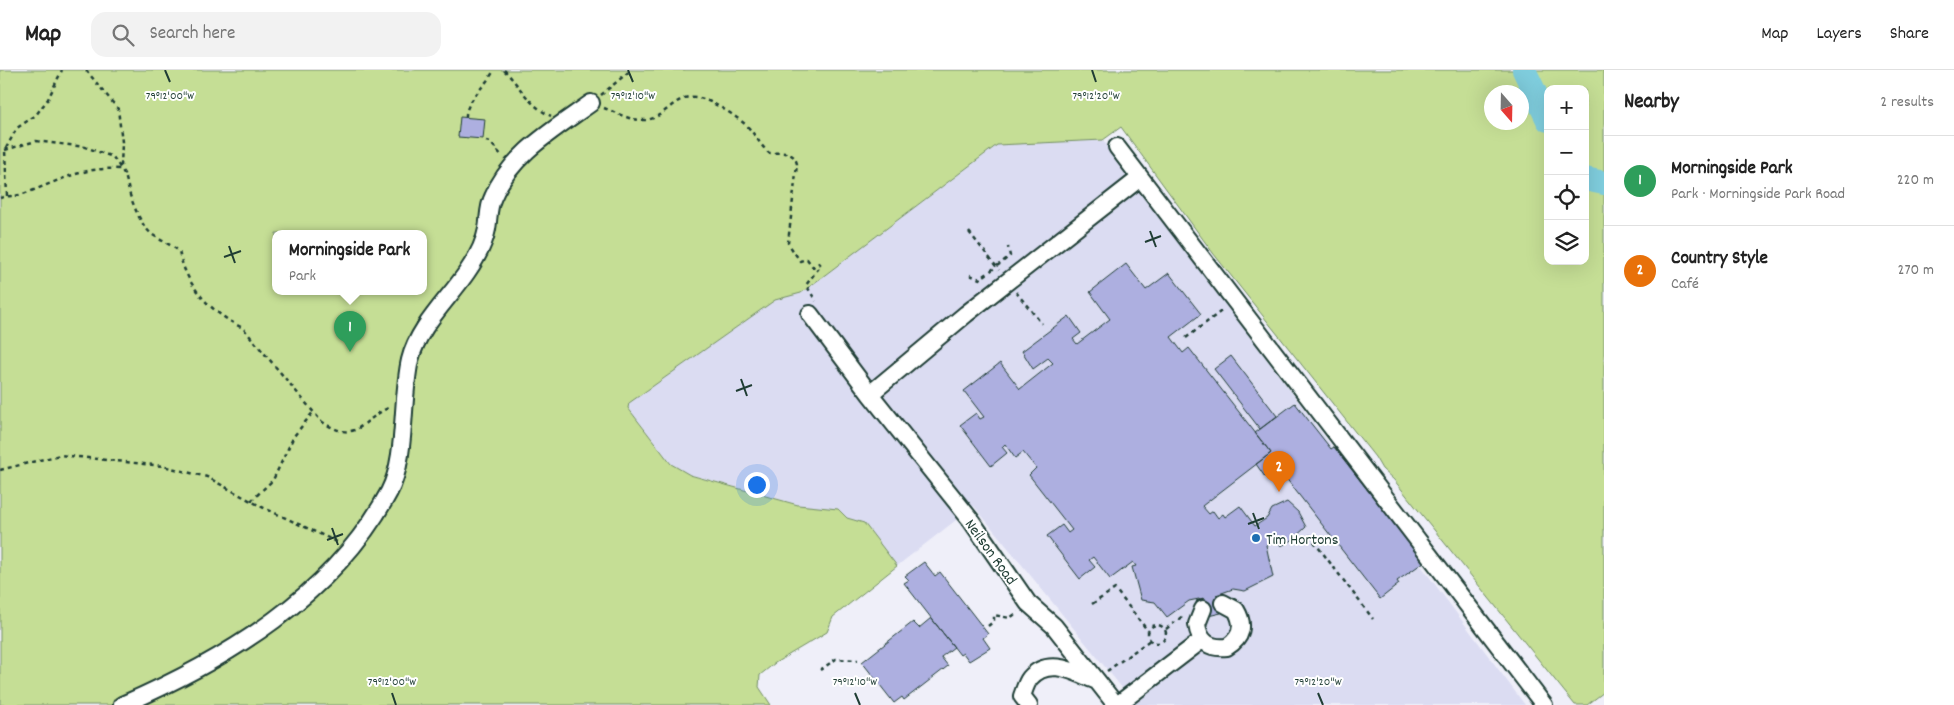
<!DOCTYPE html>
<meta charset="utf-8">
<style>
:root{--surface:#fff;--page:#f2f2f2;--text:#222;--muted:#767676;--line:#e0e0e0;--accent:#0b8043}
body{margin:0;font-family:Dekko,sans-serif;background:var(--page);color:var(--text)}
.controls{position:absolute;right:15px;top:15px;display:grid;overflow:hidden;border-radius:10px;box-shadow:0 5px 20px #0002}
.controls button{width:45px;height:45px;display:grid;place-items:center;padding:0;border:0;border-bottom:1px solid var(--line);background:var(--surface);color:var(--text);font:25px sans-serif}
.compass{position:absolute;left:1484px;top:15px;width:45px;height:45px;border-radius:50%;background:var(--surface);box-shadow:0 5px 20px #0002;rotate:160deg}
.you{position:absolute;left:756px;top:414px;width:18px;height:18px;margin:-12px;border:4px solid #fff;border-radius:50%;background:#1a73e8;box-shadow:0 0 0 8px #1a73e833}
.badge{display:grid;place-items:center;width:32px;height:32px;border-radius:50%;background:var(--accent);color:#fff;font-size:16px;font-weight:700}
.pin{position:absolute;translate:-50% -41px;filter:drop-shadow(0 1px 2px #0008)}
.pin::after{content:'';position:absolute;top:26px;width:18px;height:15px;background:inherit;clip-path:polygon(0 0,100% 0,50% 100%)}
.popup{position:absolute;left:272px;top:160px;width:155px;height:65px;box-sizing:border-box;display:grid;place-content:center;border-radius:10px;background:var(--surface);filter:drop-shadow(0 1px 4px #0005);font-size:16px;white-space:nowrap;color:var(--muted)}
.popup b{font-size:19px;color:var(--text)}
.popup::after{content:'';position:absolute;left:50%;top:100%;margin-left:-10px;border:10px solid transparent;border-top-color:var(--surface)}
.list{margin:0;padding:0;list-style:none}
h2{display:flex;justify-content:space-between;align-items:center;height:65px;margin:0;padding:0 20px;font-size:21px}
h2 small{font-size:16px;font-weight:400;color:var(--muted)}
.list li{display:grid;grid-template-columns:32px 1fr auto;gap:15px;align-items:center;box-sizing:border-box;height:90px;padding:0 20px;border-top:1px solid var(--line)}
.list b{display:block;font-size:19px;white-space:nowrap}
.list p{margin:0;font-size:16px;white-space:nowrap;color:var(--muted)}
.list em{font-size:16px;font-style:normal;color:var(--muted)}
.icon{flex:none;width:28px;height:28px;fill:none;stroke:currentColor;stroke-width:2;stroke-linecap:round;stroke-linejoin:round}
.map{position:relative;flex:none;width:1604px;height:635px;overflow:hidden}
header{display:flex;align-items:center;gap:30px;box-sizing:border-box;height:70px;padding:0 25px;background:var(--surface);border-bottom:1px solid var(--line)}
header strong{font-size:24px}
nav{display:flex;gap:28px;margin-inline-start:auto;font-size:18px}
.search{width:350px;height:45px;background:var(--page);display:flex;align-items:center;gap:12px;box-sizing:border-box;padding:0 18px;border-radius:15px;color:var(--muted);font-size:19px}
main{display:flex}
aside{flex:1;background:var(--surface)}
.map>svg:first-child{display:block}
</style>
<header>
<strong>Map</strong>
<div class="search"><svg class="icon" aria-label="search" viewBox="0 0 24 24"><circle cx="10" cy="10" r="6"/><path d="M15 15l6 6"/></svg>Search here</div>
<nav><a>Map</a><a>Layers</a><a>Share</a></nav>
</header>
<main>
<div class="map">
<svg width="1604" height="635" viewBox="0 0 1604 635">
<rect width="100%" height="100%" fill="#efeff9"/>
<filter id="ink" filterUnits="userSpaceOnUse"><feTurbulence type="fractalNoise" baseFrequency=".02" numOctaves="2"/><feDisplacementMap in="SourceGraphic" scale="10" xChannelSelector="R" yChannelSelector="G"/><feConvolveMatrix kernelMatrix="1 2 1 2 8 2 1 2 1" color-interpolation-filters="sRGB"/></filter>
<g filter="url(#ink)">
<path fill="#dbdcf2" d="M1103,70L1525,635H1136L974,436L897,496L864,453L677,401L626,335L775,230L801,223L997,75Z"/>
<path fill="#c5de95" stroke="#728e64" fill-rule="evenodd" d="M0,0H1604V622L1587,635H1575L1394,410L1382,399L1375,387L1213,183L1121,57L1103,70L997,75L801,223L775,230L629,333L628,338L671,394L690,405L798,435L838,439L847,448L864,453L897,496L833,547L827,562L775,593L760,605L759,617L771,635H0ZM1548,19H1585V191H1548ZM1492,22H1522V52H1492ZM276,163H424V221H276Z"/>
<g fill="none" stroke-linecap="round" stroke-linejoin="round">
<path stroke="#7fcddd" stroke-width="24" d="M1524,0L1548,50
M1585,109L1604,113"/>
</g>
<path fill="#adafe0" stroke="#1f3d34" d="M460,47L485,49L483,69L458,67Z
M1126,194L1146,220L1169,203L1201,244L1171,267L1183,283L1189,278L1271,383L1202,436L1209,444L1213,441L1218,448L1223,444L1225,447L1240,436L1255,456L1267,448L1272,439L1287,432L1298,442L1306,457L1291,471L1281,476L1278,472L1266,475L1273,507L1245,521L1233,519L1216,525L1225,524L1221,543L1208,546L1196,531L1204,528L1189,531L1167,547L1155,532L1141,530L1132,497L1136,496L1133,492L1110,509L1093,487L1089,490L1095,497L1080,509L1047,466L1062,455L1068,463L1072,460L1029,405L1036,398L1023,382L1015,388L1005,374L1002,377L1007,383L991,396L960,355L976,343L980,349L984,347L964,321L1000,293L1020,319L1053,293L1048,288L1033,299L1022,281L1069,246L1081,263L1073,269L1077,274L1110,249L1090,222Z
M1231,286L1277,346L1260,359L1214,299Z
M1295,333L1331,379L1334,377L1424,492L1397,511L1399,514L1380,529L1278,398L1265,407L1256,394L1271,383L1255,363Z
M924,492L935,506L940,502L988,564L983,568L990,578L969,591L963,583L960,585L904,513L909,510L905,506Z
M931,548L954,577L941,587L948,596L904,630L902,627L894,633L862,592L913,552L919,558Z"/>
<g fill="none" stroke-linecap="round" stroke-linejoin="round">
<defs>
<path id="minor" d="M1117,77L1544,635
M810,244L870,324L970,449L1028,533L1054,556L1116,635
M870,324L966,244L1140,108
M1203,539L1197,554C1199,572 1210,579 1227,577C1242,568 1245,555 1236,540L1223,533
M122,635C226,590 334,525 389,422C407,388 401,329 410,290C418,257 448,230 467,202C476,189 484,175 487,159C489,148 488,137 493,127C511,84 555,59 591,33
M1029,635L1022,626C1024,621 1026,613 1030,608C1049,586 1076,603 1097,611
M1117,635L1202,570"/>
</defs>
<use href="#minor" stroke="#1f3d34" stroke-width="20"/>
<path stroke="#1f3d34" stroke-width="2.5" stroke-dasharray="4 4" stroke-linecap="butt" d="M86,0L118,39L122,72L121,97
M504,0C520,16 529,36 551,46
M601,25L631,0
M604,38C617,43 631,51 645,50C667,48 676,21 700,28C712,31 738,47 747,56C755,64 760,75 769,83C781,83 794,80 797,94L788,173L800,191L807,189L813,197L819,193L821,195L806,215L816,231
M466,47C465,31 487,15 494,0
M486,71L490,72L502,86
M5,80L36,71L85,77L113,87L121,99
M7,126L5,80L17,58L36,45L48,29L62,0
M0,128C8,125 15,127 23,124C58,112 81,96 121,99C128,108 127,118 131,128C136,141 143,160 156,167C164,172 171,175 179,181C186,216 211,243 243,258L321,351C358,376 360,350 390,337
M969,162L999,200
M970,205L980,209L1010,186L1008,177
M1016,222L1042,254
M1186,268L1224,239
M0,400L60,385L163,396L207,407L262,437L337,472
M251,431L273,410L294,366L314,341
M1309,465L1373,549
M1092,534L1115,519L1148,561
M1148 564a9 9 0 1 1 18 0a9 9 0 1 1-18 0Z
M988,556L994,551V545L1010,548L1018,542
M1166,559L1184,545
M820,600L836,589L858,590
M1107,601L1150,570"/>
<use href="#minor" stroke="#fff" stroke-width="16"/>
</g>
</g>
<path fill="none" stroke="#1f3d34" stroke-width="2" d="M165,0L170,12M628,0L633,12M1092,0L1096,12M1150,161L1156,177M1145,172L1161,166M229,176L235,193M224,187L241,181M741,309L747,326M736,321L752,315M1253,443L1259,459M1248,454L1264,448M332,458L338,475M327,470L343,464M392,623L396,635M855,623L860,635M1318,623L1323,635"/>
<circle fill="#1f6fb2" stroke="#fff" stroke-width="2" cx="1256" cy="468" r="5"/>
<g text-anchor="middle" stroke-width="4" stroke-linejoin="round" paint-order="stroke">
<g font-size="16" fill="#1f3d34" stroke="#fff" text-anchor="start">
<text x="1266" y="474">Tim Hortons</text>
</g>
<g font-size="16" fill="#1f3d34" stroke="#fff">
<text transform="translate(992 481) rotate(54)" y="6">Neilson Road</text>
</g>
</g>
<g font-size="12" text-anchor="middle" fill="#1f3d34" stroke="#fff" stroke-width="4" stroke-linejoin="round" paint-order="stroke">
<text x="170" y="29">79°12'00"W</text>
<text x="633" y="29">79°12'10"W</text>
<text x="1096" y="29">79°12'20"W</text>
<text x="392" y="615">79°12'00"W</text>
<text x="855" y="615">79°12'10"W</text>
<text x="1318" y="615">79°12'20"W</text>
</g>
</svg>
<div class="controls">
<button>+</button>
<button>−</button>
<button><svg class="icon" aria-label="locate" viewBox="0 0 24 24"><circle cx="12" cy="12" r="6"/><path d="M12 2v4M12 18v4M2 12h4M18 12h4"/></svg></button>
<button><svg class="icon" aria-label="layers" viewBox="0 0 24 24"><path d="M12 4l9 5-9 5-9-5zM3 14l9 5 9-5"/></svg></button>
</div>
<svg class="compass" viewBox="-18 -18 36 36"><path d="M0-13l5 13h-10z" fill="#e53935"/><path d="M0 13l5-13h-10z" fill="#767676"/></svg>
<div class="you"></div>
<div class="pin badge" style="left:350px;top:282px;background:#2e9e5b">1</div>
<div class="popup"><b>Morningside Park</b>Park</div>
<div class="pin badge" style="left:1279px;top:422px;background:#e8710a">2</div>
</div>
<aside>
<h2>Nearby<small>2 results</small></h2>
<ul class="list">
<li><span class="badge" style="background:#2e9e5b">1</span><div><b>Morningside Park</b><p>Park · Morningside Park Road</p></div><em>220 m</em></li>
<li><span class="badge" style="background:#e8710a">2</span><div><b>Country Style</b><p>Café</p></div><em>270 m</em></li>
</ul>
</aside>
</main>
